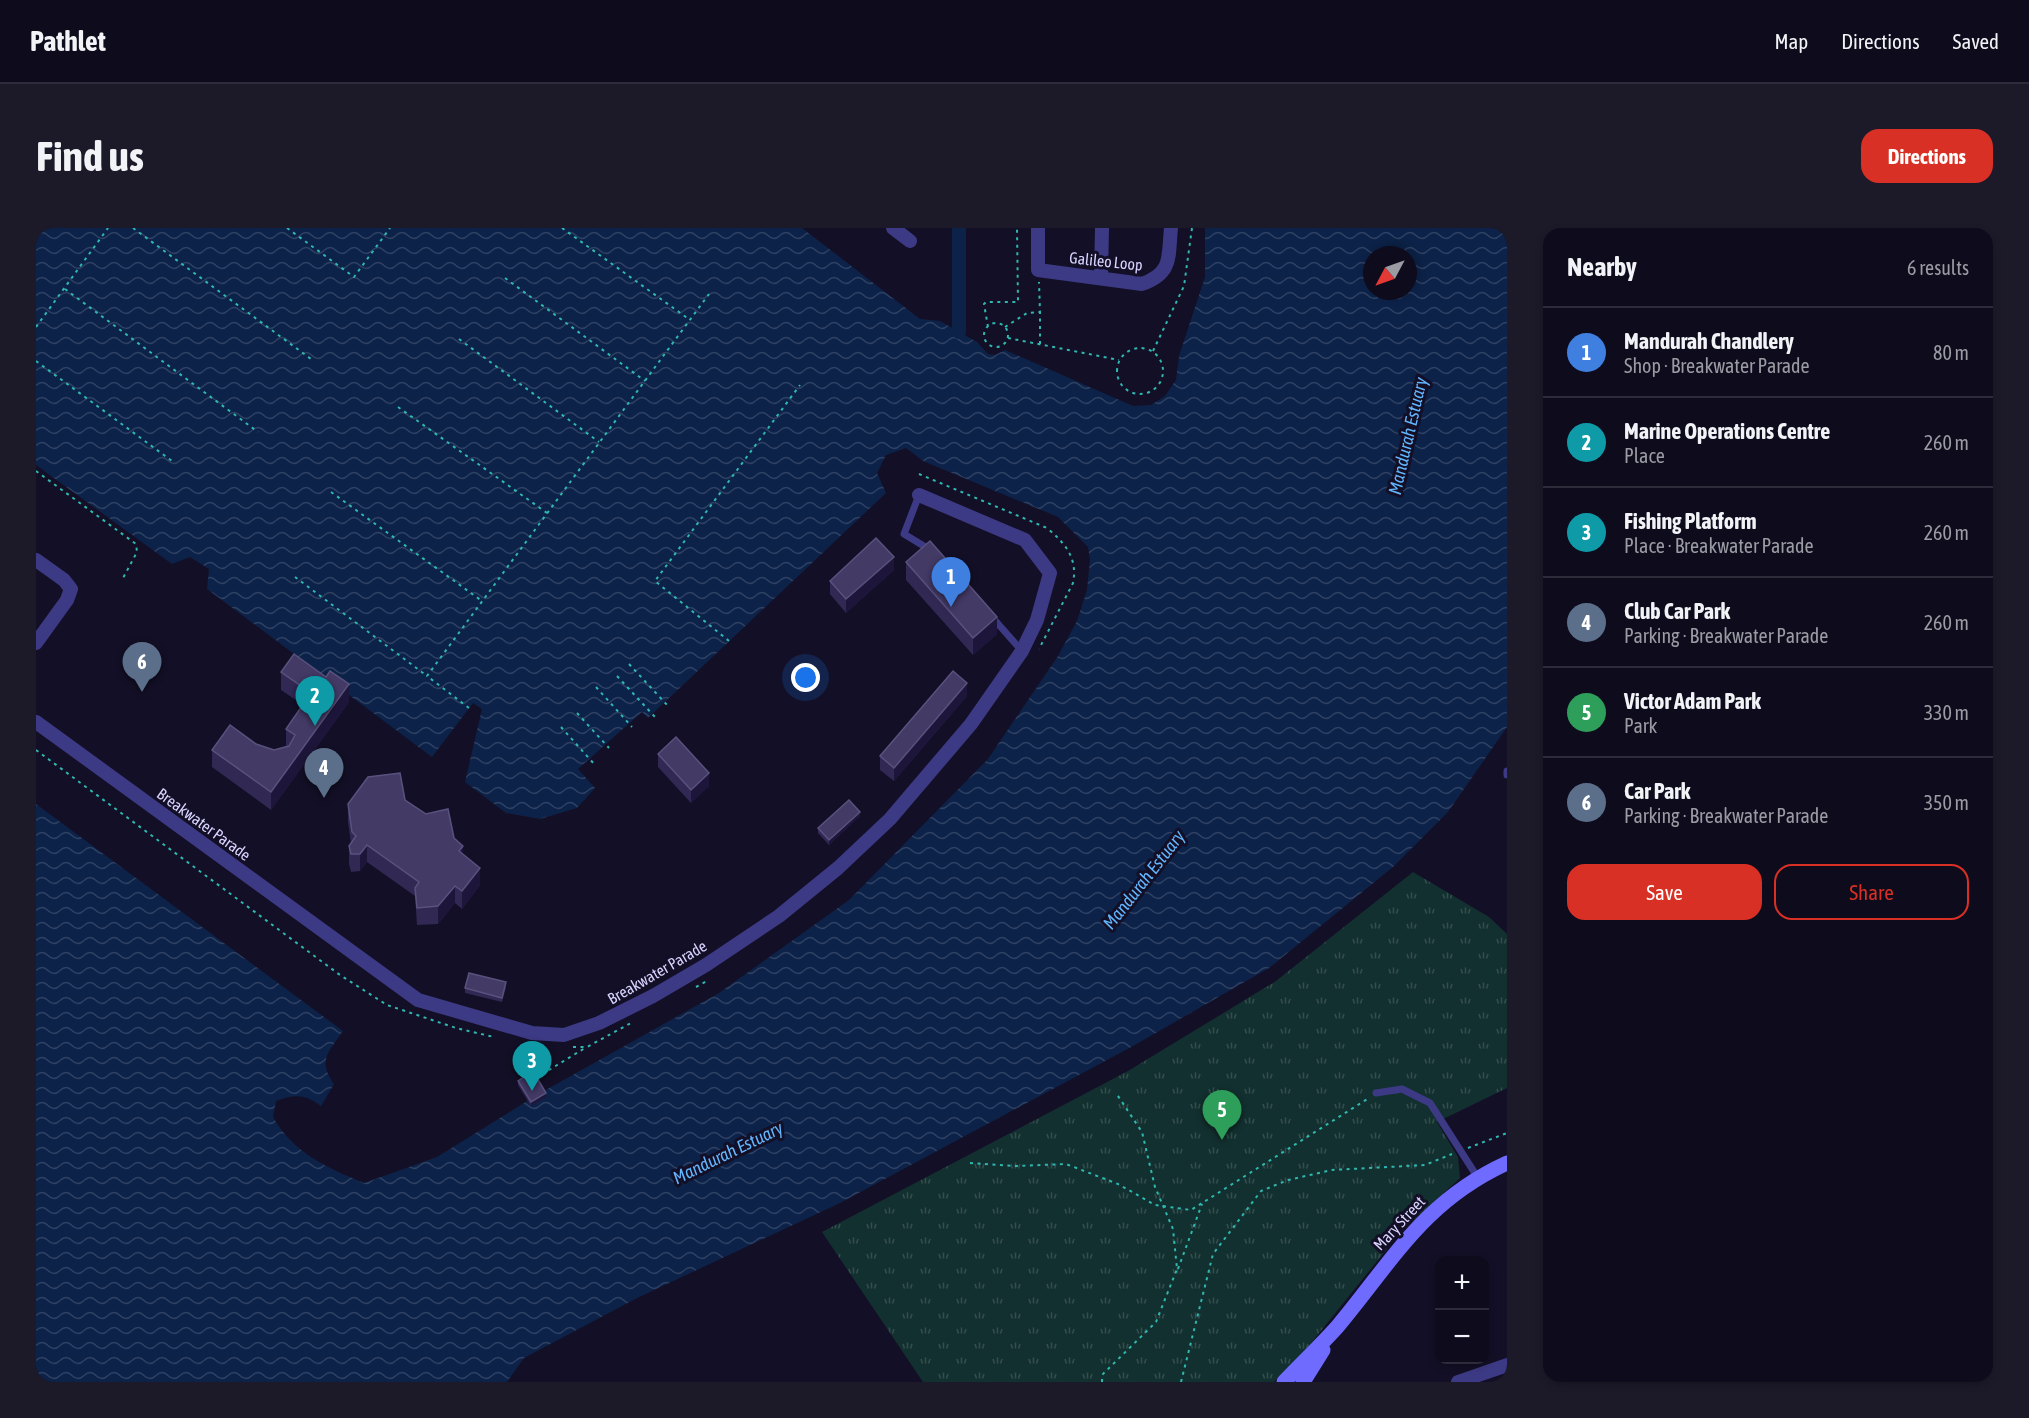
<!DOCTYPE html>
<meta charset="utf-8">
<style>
:root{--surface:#0e0b1c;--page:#1c1929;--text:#f1f3f6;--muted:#9b9ba3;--line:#2e2b3b;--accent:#d93025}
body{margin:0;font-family:"Asap Condensed",sans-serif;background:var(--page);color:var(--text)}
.controls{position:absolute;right:18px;bottom:18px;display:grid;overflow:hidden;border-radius:12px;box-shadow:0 3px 9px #0003}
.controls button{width:54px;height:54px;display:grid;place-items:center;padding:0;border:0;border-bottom:2px solid var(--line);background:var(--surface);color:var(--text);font:30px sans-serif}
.compass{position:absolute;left:1327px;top:18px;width:54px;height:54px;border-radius:50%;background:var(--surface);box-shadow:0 3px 9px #0003;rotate:229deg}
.you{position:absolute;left:770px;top:450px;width:21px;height:21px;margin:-15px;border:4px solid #fff;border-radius:50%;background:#1a73e8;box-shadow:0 0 0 9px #1a73e833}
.badge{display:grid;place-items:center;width:39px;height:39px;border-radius:50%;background:var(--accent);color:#fff;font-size:20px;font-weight:700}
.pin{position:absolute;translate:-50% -50px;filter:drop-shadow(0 2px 3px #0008)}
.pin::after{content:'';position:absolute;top:32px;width:21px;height:18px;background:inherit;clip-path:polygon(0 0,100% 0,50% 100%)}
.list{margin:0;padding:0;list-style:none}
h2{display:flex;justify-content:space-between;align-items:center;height:78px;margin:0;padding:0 24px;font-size:26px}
h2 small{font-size:20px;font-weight:400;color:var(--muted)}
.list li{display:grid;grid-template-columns:39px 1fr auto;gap:18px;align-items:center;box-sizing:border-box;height:90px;padding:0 24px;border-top:2px solid var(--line)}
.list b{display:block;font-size:22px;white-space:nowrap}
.list p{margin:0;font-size:20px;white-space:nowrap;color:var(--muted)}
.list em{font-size:20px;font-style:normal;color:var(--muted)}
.actions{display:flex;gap:12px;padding:18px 24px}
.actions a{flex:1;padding:14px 0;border:2px solid var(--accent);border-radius:18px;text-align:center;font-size:21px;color:var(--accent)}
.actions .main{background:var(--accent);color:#fff}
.map{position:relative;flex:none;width:1471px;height:1154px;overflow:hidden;border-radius:18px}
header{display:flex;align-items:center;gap:36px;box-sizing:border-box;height:84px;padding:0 30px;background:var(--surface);border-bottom:2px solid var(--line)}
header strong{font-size:28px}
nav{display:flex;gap:33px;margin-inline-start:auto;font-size:21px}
.intro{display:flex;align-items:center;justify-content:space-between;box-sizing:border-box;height:144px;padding:0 36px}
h1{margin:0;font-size:42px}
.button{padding:15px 27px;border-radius:18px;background:var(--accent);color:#fff;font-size:21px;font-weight:700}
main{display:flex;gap:36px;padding:0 36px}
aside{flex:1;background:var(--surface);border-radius:18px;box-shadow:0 3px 9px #0003}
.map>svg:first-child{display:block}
</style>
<header>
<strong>Pathlet</strong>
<nav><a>Map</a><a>Directions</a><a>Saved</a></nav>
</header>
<div class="intro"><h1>Find us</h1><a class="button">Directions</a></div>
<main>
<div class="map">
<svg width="1471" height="1154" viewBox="0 0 1471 1154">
<defs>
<pattern id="park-tufts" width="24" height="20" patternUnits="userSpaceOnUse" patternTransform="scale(1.5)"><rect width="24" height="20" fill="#12302f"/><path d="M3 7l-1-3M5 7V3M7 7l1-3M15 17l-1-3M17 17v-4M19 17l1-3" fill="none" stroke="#344d4e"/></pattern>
<pattern id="water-waves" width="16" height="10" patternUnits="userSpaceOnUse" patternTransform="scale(1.5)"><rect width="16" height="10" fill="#0c2248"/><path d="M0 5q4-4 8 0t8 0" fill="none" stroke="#2f4163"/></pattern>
</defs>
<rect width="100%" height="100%" fill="#130f26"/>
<path fill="url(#park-tufts)" d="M1377,644L1453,689L1471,706V860L1401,894L1422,929L1424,950L1363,1006L1272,1119L1238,1154H887L786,1004L1092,843L1240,753Z"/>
<path fill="url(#water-waves)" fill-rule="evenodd" d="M0,0H766L884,91L904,93L941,114L952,126L959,127L969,122L1097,178L1115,177L1129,168L1140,152L1143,128L1169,49V0H1471V499L1412,584L1357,639L1233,740L1097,818L804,975L601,1070L488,1130L471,1154H0V576L307,803C293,824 281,832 298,856L285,878C269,866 258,866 240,873L237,889C257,925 292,940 328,955L401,929L501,867L683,765L813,672L952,531L1022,428L1041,393L1051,362L1054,332L1052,319L1022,289L887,233L870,220L850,227L841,245L850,265L612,490L606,484L542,541L559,560L541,580L504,591L470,585L429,554L446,481L437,475L396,529L171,361L173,341L154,329L136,336L0,237ZM1336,27H1372V63H1336Z"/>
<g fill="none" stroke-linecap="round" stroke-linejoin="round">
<path stroke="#0c2248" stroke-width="14" d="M923,0V104"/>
<path stroke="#2fb8b0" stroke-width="2" stroke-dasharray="3 4.5" stroke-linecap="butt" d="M97,0L275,131
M251,0L318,49L354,0
M526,0L654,92
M469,50L609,153
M29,61L222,204
M948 107a12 12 0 1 1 24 0a12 12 0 1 1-24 0Z
M0,99L72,0
M952,99L948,76L950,74H982L981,0
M969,99L991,85L1004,84L1003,54
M972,110L1083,132
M423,111L563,214
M1004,116V84
M1081 143a23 23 0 1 1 46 0a23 23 0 1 1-46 0Z
M1117,123L1148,58L1156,0
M0,133L136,233
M362,179L511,285
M0,243L100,316L101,324L86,352
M883,246L1011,300C1029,315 1042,330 1037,355L1003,421
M295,264L446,373
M259,349L391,448
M693,413L619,353L764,157
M593,436L632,478
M581,448L619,489
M560,459L596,499
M433,480L391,448L673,66
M541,485L573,520
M525,499L559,537
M0,522L304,747L351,777L420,800L458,809
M660,759L671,753
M537,819H551L595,795
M500,850L549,820
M1432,920L1471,905
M934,935L980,938L1030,936L1082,956L1119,977L1155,982L1333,870
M1142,1041L1166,976
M1066,1154V1147L1120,1094L1141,1041L1137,1001L1119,959L1106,904L1080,865
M1145,1154L1177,1026L1225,963L1252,952L1296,942L1389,937L1416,926"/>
<path stroke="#3d3a85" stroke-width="7" d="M883,267L868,306L896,323
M956,389L986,423
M1471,543V547
M1340,865L1366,861L1394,875L1442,950"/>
<path stroke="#3d3a85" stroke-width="14" d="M857,0L874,13
M1002,0V42L1106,56C1137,45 1132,29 1135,0
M1065,49L1066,0
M0,332L28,352L35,361L31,372L0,415
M0,494L382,772L496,805L528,807L563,795L617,768L670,737L743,688L802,640L854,591L935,496L986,423L1001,392L1014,345L989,312L883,267
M1422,1154L1471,1137"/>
<path stroke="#6f6bff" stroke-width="15" d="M1248,1154C1266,1135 1285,1117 1302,1098C1357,1032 1388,973 1471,935
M1267,1154L1287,1122"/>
</g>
<path fill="#312854" d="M870,334L961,406L937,427L870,352Z
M858,342L810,385L794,366V353Z
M245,444L313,474L235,582L176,539V522L220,516L238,522L250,518V501L267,477L245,462Z
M931,468L858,553L844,542V528Z
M622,526L673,558L655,575L622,539Z
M369,572L418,610L444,657L426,681L419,675L402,696L381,697L379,668L331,634L324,643L315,644L313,636V618L315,615L312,594V576Z
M824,588L793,617L782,605V600Z
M470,759L466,774L429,765V760Z
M482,853L510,869L495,878L482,857Z"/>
<path fill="#1d163a" d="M858,329V342L810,385V371Z
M961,389V406L937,427V410Z
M931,455V468L858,553V540Z
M313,456V474L235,582V564Z
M673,545V558L655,575V562Z
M824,584V588L793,617V612Z
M331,617V634L324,643V626Z
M427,618V635L423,623Z
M444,640V657L426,681V663Z
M419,658V675L402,696V678Z
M510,865V869L495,878V874Z"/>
<path fill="#433a66" stroke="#5a527e" stroke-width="1.5" d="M840,310L858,329L810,371L794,353Z
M894,313L961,389L937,410L870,334Z
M258,426L290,449L294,443L313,456L235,564L176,522L194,497L220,516L238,522L253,518L259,507L250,501L275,465L245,444Z
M917,443L931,455L858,540L844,528Z
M640,509L673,545L655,562L622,526Z
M364,545L369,572L390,586L412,581L418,610L427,618L423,623L444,640L426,663L419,658L402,678L381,680L379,660L383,654L331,617L324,626H315L313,618L320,608L316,604L312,576L332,549Z
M813,572L824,584L793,612L782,600Z
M433,745L470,754L466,770L429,760Z
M497,843L510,865L495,874L482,853Z"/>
<g text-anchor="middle" stroke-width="6" stroke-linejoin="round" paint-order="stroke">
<g font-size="16" fill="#d9d4ff" stroke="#130f26">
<text transform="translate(1070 33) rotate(6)" y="6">Galileo Loop</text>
<text transform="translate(168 596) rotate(36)" y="6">Breakwater Parade</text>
<text transform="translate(621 744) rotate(-30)" y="6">Breakwater Parade</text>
<text transform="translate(1363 995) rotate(-47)" y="6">Mary Street</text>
</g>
<g font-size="18" font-style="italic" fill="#62b6ff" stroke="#130f26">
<text transform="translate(1372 208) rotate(-77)" y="6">Mandurah Estuary</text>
<text transform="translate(1108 652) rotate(-52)" y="6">Mandurah Estuary</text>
<text transform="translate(692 925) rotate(-26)" y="6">Mandurah Estuary</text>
</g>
</g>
</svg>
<div class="controls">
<button>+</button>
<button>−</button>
</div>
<svg class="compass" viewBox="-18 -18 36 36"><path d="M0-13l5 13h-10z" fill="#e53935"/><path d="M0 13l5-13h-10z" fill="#9b9ba3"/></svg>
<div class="you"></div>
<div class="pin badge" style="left:915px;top:379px;background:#3f7fe0">1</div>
<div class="pin badge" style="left:279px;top:498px;background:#0f9aa8">2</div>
<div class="pin badge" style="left:496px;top:863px;background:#0f9aa8">3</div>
<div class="pin badge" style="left:288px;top:570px;background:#5c6f8a">4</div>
<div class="pin badge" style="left:1186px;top:912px;background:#2e9e5b">5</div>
<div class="pin badge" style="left:106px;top:464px;background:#5c6f8a">6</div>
</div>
<aside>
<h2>Nearby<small>6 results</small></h2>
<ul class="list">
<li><span class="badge" style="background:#3f7fe0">1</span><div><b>Mandurah Chandlery</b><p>Shop · Breakwater Parade</p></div><em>80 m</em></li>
<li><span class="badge" style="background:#0f9aa8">2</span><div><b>Marine Operations Centre</b><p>Place</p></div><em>260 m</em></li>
<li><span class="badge" style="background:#0f9aa8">3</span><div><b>Fishing Platform</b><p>Place · Breakwater Parade</p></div><em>260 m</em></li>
<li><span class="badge" style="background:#5c6f8a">4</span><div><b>Club Car Park</b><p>Parking · Breakwater Parade</p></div><em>260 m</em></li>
<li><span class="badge" style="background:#2e9e5b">5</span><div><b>Victor Adam Park</b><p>Park</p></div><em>330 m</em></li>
<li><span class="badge" style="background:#5c6f8a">6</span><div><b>Car Park</b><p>Parking · Breakwater Parade</p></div><em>350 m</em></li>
</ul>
<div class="actions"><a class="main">Save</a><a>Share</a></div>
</aside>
</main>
